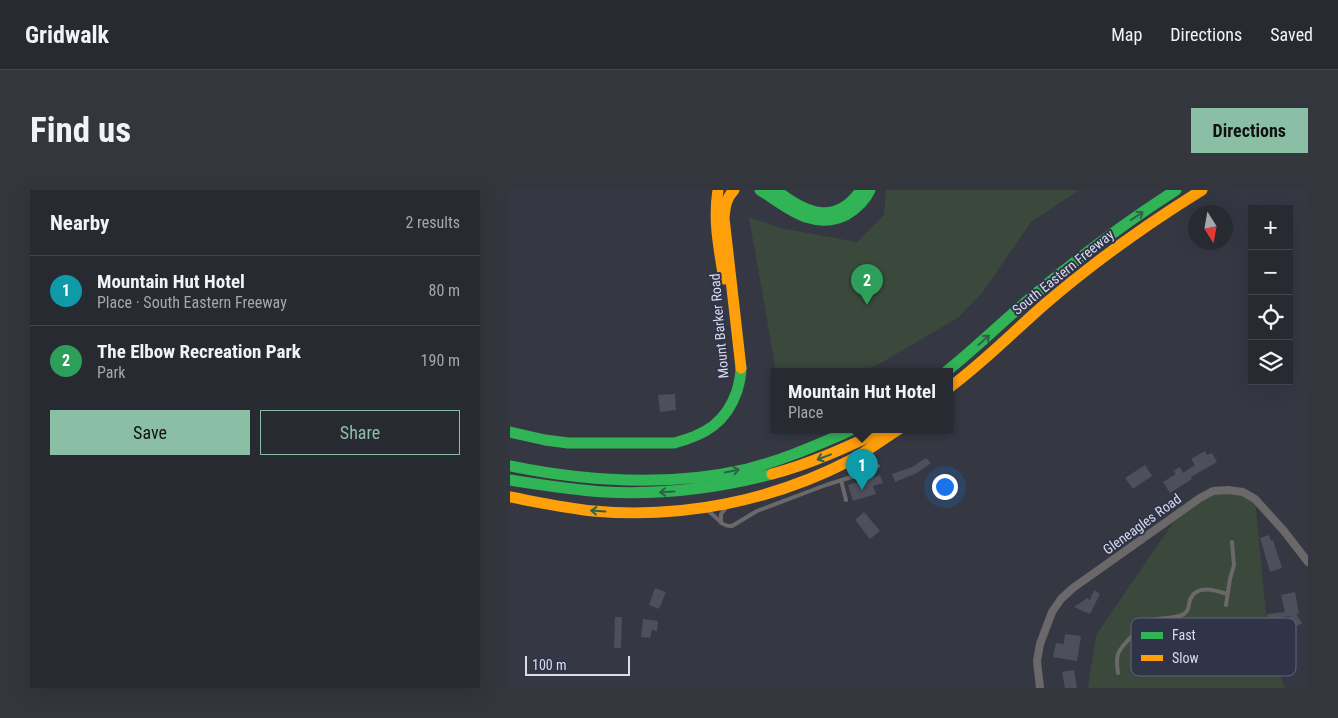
<!DOCTYPE html>
<meta charset="utf-8">
<style>
:root{--surface:#282a32;--page:#34363e;--text:#f1f3f6;--muted:#a5a7ac;--line:#44464d;--accent:#8abfa5}
body{margin:0;font-family:"Roboto Condensed",sans-serif;background:var(--page);color:var(--text)}
.controls{position:absolute;right:15px;top:15px;display:grid;overflow:hidden;border-radius:0px;box-shadow:0 5px 20px #0002}
.controls button{width:45px;height:45px;display:grid;place-items:center;padding:0;border:0;border-bottom:1px solid var(--line);background:var(--surface);color:var(--text);font:25px sans-serif}
.compass{position:absolute;left:678px;top:15px;width:45px;height:45px;border-radius:50%;background:var(--surface);box-shadow:0 5px 20px #0002;rotate:169deg}
.scale{position:absolute;left:15px;bottom:12px;width:105px;box-sizing:border-box;padding-left:5px;border:2px solid #d9dcea;border-top:0;font-size:14px;line-height:18px;white-space:nowrap;color:#d9dcea;-webkit-text-stroke:4px #2f3449;paint-order:stroke}
.you{position:absolute;left:434px;top:296px;width:18px;height:18px;margin:-12px;border:4px solid #fff;border-radius:50%;background:#1a73e8;box-shadow:0 0 0 8px #1a73e833}
.badge{display:grid;place-items:center;width:32px;height:32px;border-radius:50%;background:var(--accent);color:#fff;font-size:16px;font-weight:700}
.pin{position:absolute;translate:-50% -41px;filter:drop-shadow(0 1px 2px #0008)}
.pin::after{content:'';position:absolute;top:26px;width:18px;height:15px;background:inherit;clip-path:polygon(0 0,100% 0,50% 100%)}
.popup{position:absolute;left:261px;top:178px;width:182px;height:65px;box-sizing:border-box;display:grid;place-content:center;border-radius:0px;background:var(--surface);filter:drop-shadow(0 1px 4px #0005);font-size:16px;white-space:nowrap;color:var(--muted)}
.popup b{font-size:19px;color:var(--text)}
.popup::after{content:'';position:absolute;left:50%;top:100%;margin-left:-10px;border:10px solid transparent;border-top-color:var(--surface)}
.list{margin:0;padding:0;list-style:none}
h2{display:flex;justify-content:space-between;align-items:center;height:65px;margin:0;padding:0 20px;font-size:21px}
h2 small{font-size:16px;font-weight:400;color:var(--muted)}
.list li{display:grid;grid-template-columns:32px 1fr auto;gap:15px;align-items:center;box-sizing:border-box;height:70px;padding:0 20px;border-top:1px solid var(--line)}
.list b{display:block;font-size:19px;white-space:nowrap}
.list p{margin:0;font-size:16px;white-space:nowrap;color:var(--muted)}
.list em{font-size:16px;font-style:normal;color:var(--muted)}
.actions{display:flex;gap:10px;padding:15px 20px}
.actions a{flex:1;padding:11px 0;border:1px solid var(--accent);border-radius:0px;text-align:center;font-size:18px;color:var(--accent)}
.actions .main{background:var(--accent);color:#111}
.icon{flex:none;width:28px;height:28px;fill:none;stroke:currentColor;stroke-width:2;stroke-linecap:round;stroke-linejoin:round}
.map{position:relative;flex:none;width:798px;height:498px;overflow:hidden;border-radius:0px}
header{display:flex;align-items:center;gap:30px;box-sizing:border-box;height:70px;padding:0 25px;background:var(--surface);border-bottom:1px solid var(--line)}
header strong{font-size:24px}
nav{display:flex;gap:28px;margin-inline-start:auto;font-size:18px}
.intro{display:flex;align-items:center;justify-content:space-between;box-sizing:border-box;height:120px;padding:0 30px}
h1{margin:0;font-size:35px}
.button{padding:12px 22px;border-radius:0px;background:var(--accent);color:#111;font-size:18px;font-weight:700}
main{display:flex;gap:30px;padding:0 30px}
aside{flex:1;background:var(--surface);border-radius:0px;box-shadow:0 5px 20px #0002}
.map>svg:first-child{display:block}
</style>
<header>
<strong>Gridwalk</strong>
<nav><a>Map</a><a>Directions</a><a>Saved</a></nav>
</header>
<div class="intro"><h1>Find us</h1><a class="button">Directions</a></div>
<main>
<aside>
<h2>Nearby<small>2 results</small></h2>
<ul class="list">
<li><span class="badge" style="background:#0f9aa8">1</span><div><b>Mountain Hut Hotel</b><p>Place · South Eastern Freeway</p></div><em>80 m</em></li>
<li><span class="badge" style="background:#2e9e5b">2</span><div><b>The Elbow Recreation Park</b><p>Park</p></div><em>190 m</em></li>
</ul>
<div class="actions"><a class="main">Save</a><a>Share</a></div>
</aside>
<div class="map">
<svg width="798" height="498" viewBox="0 0 798 498">
<rect width="100%" height="100%" fill="#353843"/>
<path fill="#3b483c" d="M376,0H569L521,32L472,103L449,127L371,173L353,181H265V175L239,27L270,38L347,52L374,25Z
M718,300L745,309L758,446L768,480L775,498H578L586,445L669,324L690,308Z"/>
<path fill="#4d4f5a" d="M165,204L166,220L150,222L148,205Z
M695,261L697,265L702,263L707,272L681,287L682,289L660,303L653,292L666,284L663,281L670,277L673,283L685,275L681,269Z
M416,268L421,273L407,283L385,292L382,284L402,277Z
M635,275L642,286L623,299L615,288Z
M370,285L373,293L363,296L366,304L343,311L338,295Z
M354,322L370,341L360,349L345,330Z
M759,345L761,351L763,350L772,378L760,382L750,348Z
M145,398L156,402L149,419L139,415Z
M584,400L590,404L580,424L564,417L577,408L580,410Z
M785,402L789,424H786L792,433L787,436L779,426L769,428L771,444L760,446L757,424L775,422L771,405Z
M105,427H112L111,458H104Z
M133,429L148,431L147,441L142,440L140,448L131,447Z
M555,444L571,446L567,471L543,467L546,453L554,454Z
M564,480L567,498H555L552,482Z"/>
<g fill="none" stroke-linecap="round" stroke-linejoin="round">
<path stroke="#6a6868" stroke-width="4" d="M331,290L336,310
M199,322C208,327 211,337 222,336L247,321L316,295L348,285L368,276
M211,333V324L215,319
M716,415L720,389L724,375L722,352
M608,483C607,477 606,471 608,464C610,457 630,437 637,433C639,431 644,430 648,429C657,427 666,429 674,424C680,420 678,416 680,410C686,394 705,400 717,404"/>
<path stroke="#6a6868" stroke-width="8" d="M530,498L527,471L530,454L542,422L551,409L563,398L690,308L703,301L718,300L733,302L745,309L774,341L798,372"/>
<path stroke="#30b455" stroke-width="11" d="M250,0C277,17 302,41 336,25C346,19 355,11 360,0
M266,0C295,23 325,37 351,0
M437,181C467,157 494,130 524,105C569,67 616,32 666,0
M0,242L35,250L58,253H164C195,245 216,233 227,201C229,194 231,185 231,178
M0,276C78,292 159,297 237,279C274,270 309,254 344,239
M0,290C32,295 63,300 95,302C151,305 208,298 262,284"/>
<path stroke="#ff9f0a" stroke-width="11" d="M208,0C203,30 209,59 214,89
M224,0C216,8 215,17 214,28L231,178
M440,197C474,172 503,142 535,114C584,72 637,34 692,0
M262,284C300,274 335,258 371,241
M0,307C27,312 55,318 83,321C172,329 262,311 341,270C358,261 373,249 389,239"/>
</g>
<defs><path id="oneway-shaft" d="M-6 0H5M1.5-3L5.5 0L1.5 3" fill="none" stroke-width="1.6" stroke-linecap="round" stroke-linejoin="round" transform="scale(1.25)"/></defs>
<g stroke="#2f614d">
<use href="#oneway-shaft" transform="translate(627 26) rotate(-34)"/>
<use href="#oneway-shaft" transform="translate(474 150) rotate(-42)"/>
<use href="#oneway-shaft" transform="translate(314 267) rotate(159)"/>
<use href="#oneway-shaft" transform="translate(222 281) rotate(-11)"/>
<use href="#oneway-shaft" transform="translate(157 302) rotate(177)"/>
<use href="#oneway-shaft" transform="translate(88 321) rotate(-176)"/>
</g>
<g text-anchor="middle" stroke-width="4" stroke-linejoin="round" paint-order="stroke">
<g font-size="14" fill="#d9dcea" stroke="#2f3449">
<text transform="translate(553 82) rotate(-39)" y="5">South Eastern Freeway</text>
<text transform="translate(209 136) rotate(-95)" y="5">Mount Barker Road</text>
<text transform="translate(632 334) rotate(-36)" y="5">Gleneagles Road</text>
</g>
</g>
<rect x="621" y="428" width="165" height="58" rx="8" fill="#2f3449" stroke="#626679" stroke-width="1"/>
<rect x="631" y="442" width="22" height="7" fill="#30b455"/>
<rect x="631" y="465" width="22" height="6" fill="#ff9f0a"/>
<g font-size="14" fill="#d9dcea">
<text x="662" y="450">Fast</text>
<text x="662" y="473">Slow</text>
</g>
</svg>
<div class="controls">
<button>+</button>
<button>−</button>
<button><svg class="icon" aria-label="locate" viewBox="0 0 24 24"><circle cx="12" cy="12" r="6"/><path d="M12 2v4M12 18v4M2 12h4M18 12h4"/></svg></button>
<button><svg class="icon" aria-label="layers" viewBox="0 0 24 24"><path d="M12 4l9 5-9 5-9-5zM3 14l9 5 9-5"/></svg></button>
</div>
<svg class="compass" viewBox="-18 -18 36 36"><path d="M0-13l5 13h-10z" fill="#e53935"/><path d="M0 13l5-13h-10z" fill="#a5a7ac"/></svg>
<div class="scale">100 m</div>
<div class="you"></div>
<div class="pin badge" style="left:352px;top:300px;background:#0f9aa8">1</div>
<div class="popup"><b>Mountain Hut Hotel</b>Place</div>
<div class="pin badge" style="left:357px;top:115px;background:#2e9e5b">2</div>
</div>
</main>
